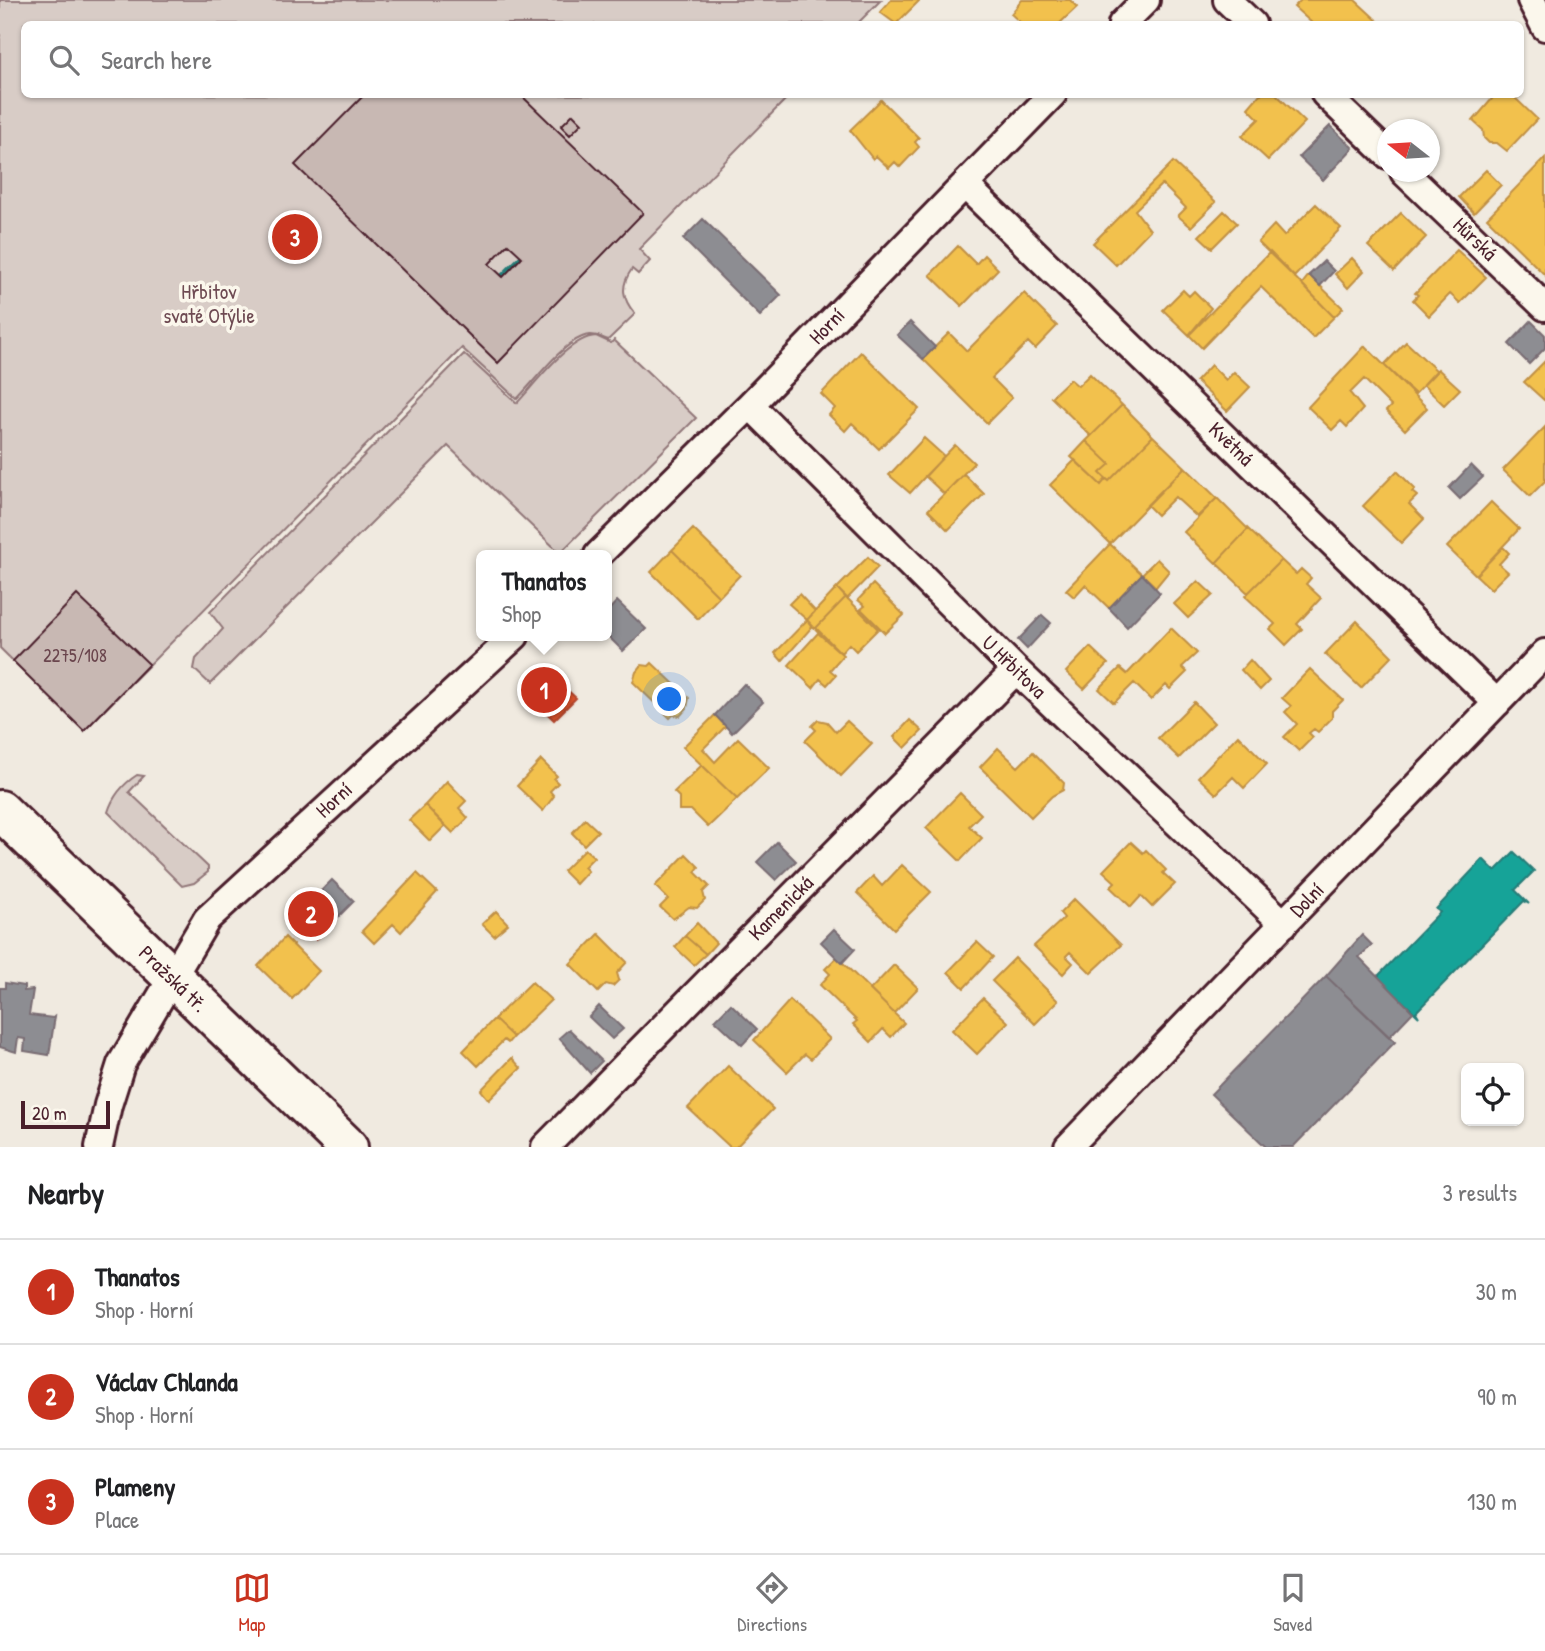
<!DOCTYPE html>
<meta charset="utf-8">
<style>
:root{--surface:#fff;--page:#f2f2f2;--text:#202124;--muted:#757577;--line:#e0e0e0;--accent:#c8321e}
body{margin:0;font-family:"Patrick Hand",sans-serif;background:var(--page);color:var(--text)}
.controls{position:absolute;right:21px;bottom:21px;display:grid;overflow:hidden;border-radius:10px;box-shadow:0 2px 5px #0004}
.controls button{width:63px;height:63px;display:grid;place-items:center;padding:0;border:0;border-bottom:2px solid var(--line);background:var(--surface);color:var(--text);font:35px sans-serif}
.compass{position:absolute;left:1377px;top:119px;width:63px;height:63px;border-radius:50%;background:var(--surface);box-shadow:0 2px 5px #0004;rotate:287deg}
.scale{position:absolute;left:21px;bottom:18px;width:89px;box-sizing:border-box;padding-left:7px;border:4px solid #4a1f2b;border-top:0;font-size:19px;line-height:24px;white-space:nowrap;color:#4a1f2b;-webkit-text-stroke:5px #fbf7ec;paint-order:stroke}
.you{position:absolute;left:670px;top:700px;width:24px;height:24px;margin:-18px;border:5px solid #fff;border-radius:50%;background:#1a73e8;box-shadow:0 0 0 10px #1a73e833}
.badge{display:grid;place-items:center;width:46px;height:46px;border-radius:50%;background:var(--accent);color:#fff;font-size:23px;font-weight:700}
.pin{position:absolute;translate:-50% -50%;border:4px solid #fff;box-shadow:0 2px 7px #0006}
.popup{position:absolute;left:476px;top:550px;width:136px;height:91px;box-sizing:border-box;display:grid;place-content:center;border-radius:10px;background:var(--surface);filter:drop-shadow(0 2px 5px #0005);font-size:23px;white-space:nowrap;color:var(--muted)}
.popup b{font-size:26px;color:var(--text)}
.popup::after{content:'';position:absolute;left:50%;top:100%;margin-left:-14px;border:14px solid transparent;border-top-color:var(--surface)}
.list{margin:0;padding:0;list-style:none}
h2{display:flex;justify-content:space-between;align-items:center;height:91px;margin:0;padding:0 28px;font-size:30px}
h2 small{font-size:23px;font-weight:400;color:var(--muted)}
.list li{display:grid;grid-template-columns:46px 1fr auto;gap:21px;align-items:center;box-sizing:border-box;height:105px;padding:0 28px;border-top:2px solid var(--line)}
.list b{display:block;font-size:26px;white-space:nowrap}
.list p{margin:0;font-size:23px;white-space:nowrap;color:var(--muted)}
.list em{font-size:23px;font-style:normal;color:var(--muted)}
.icon{flex:none;width:38px;height:38px;fill:none;stroke:currentColor;stroke-width:2;stroke-linecap:round;stroke-linejoin:round}
.map{position:relative;flex:none;width:1545px;height:1147px;overflow:hidden}
.search{position:absolute;background:var(--surface);box-shadow:0 2px 5px #0004;left:21px;right:21px;top:21px;height:77px;display:flex;align-items:center;gap:18px;box-sizing:border-box;padding:0 24px;border-radius:10px;color:var(--muted);font-size:26px}
.sheet{height:406px;background:var(--surface)}
nav{display:flex;justify-content:space-around;align-items:center;box-sizing:border-box;height:98px;border-top:2px solid var(--line);background:var(--surface);font-size:19px;color:var(--muted)}
nav a{display:grid;justify-items:center;gap:4px}
nav .on{color:var(--accent)}
.map>svg:first-child{display:block}
</style>
<div class="map">
<svg width="1545" height="1147" viewBox="0 0 1545 1147">
<rect width="100%" height="100%" fill="#f0eae0"/>
<filter id="ink" filterUnits="userSpaceOnUse"><feTurbulence type="fractalNoise" baseFrequency=".0143" numOctaves="2"/><feDisplacementMap in="SourceGraphic" scale="14" xChannelSelector="R" yChannelSelector="G"/><feConvolveMatrix kernelMatrix="1 2 1 2 8 2 1 2 1" color-interpolation-filters="sRGB"/></filter>
<g filter="url(#ink)">
<path fill="#d8ccc6" stroke="#917678" stroke-width="2" d="M0,0H881L857,24H24V94L790,95L639,249L650,261L638,274L632,269C620,286 622,298 635,314L608,340C599,336 591,333 582,337C560,346 534,382 517,399L462,348L84,731L0,648Z
M596,336L611,343L614,340L696,418L560,553L448,446L210,684L194,669L196,659L223,629L210,612L464,354L517,403C536,383 569,337 596,336Z
M137,775L144,776L129,792L208,867V872L194,883L182,886L108,812C113,796 123,784 137,775Z"/>
<path fill="#f2c14e" stroke="#c09044" stroke-width="2" d="M891,0H920L896,24L880,12Z
M1022,0H1070L1077,7L1059,24H1022L1011,14Z
M1301,0H1355L1381,24H1313L1294,7Z
M1260,94H1276L1305,122L1268,160L1242,136L1259,119L1248,108Z
M1487,94H1511L1537,119L1507,151L1497,143H1489L1484,138L1483,130L1473,121L1492,99Z
M881,100L919,138L915,142L919,147L900,167L895,162L889,168L876,156L873,159L850,130Z
M1545,158V275L1487,218Z
M1173,162L1216,202L1191,227L1178,216L1186,208L1162,184L1135,210L1150,230L1116,265L1093,243Z
M1486,170L1501,185L1474,213L1459,197Z
M1316,204L1341,228L1294,277L1258,242L1274,225L1284,236Z
M1224,211L1237,223L1212,248L1199,236Z
M1401,213L1426,237L1394,271L1368,246Z
M958,246L976,264L984,255L998,269L962,306L930,275Z
M1457,250L1486,277L1460,303L1450,294L1429,316L1413,300L1418,295L1415,293Z
M1270,252L1334,317L1313,338L1261,287L1202,348L1189,335Z
M1352,258L1364,271L1348,288L1335,274Z
M1309,275L1343,308L1334,317L1302,284Z
M1183,290L1189,296L1194,291L1211,308L1189,335L1163,310Z
M1024,293L1057,326L1035,349L1028,342L992,378L1012,398L987,423L923,359L949,333L967,351Z
M1406,342L1437,371L1415,394L1384,365Z
M1365,346L1427,408L1405,430L1386,411L1391,406L1364,379L1350,393L1363,409L1347,427L1341,421L1332,430L1308,407Z
M861,352L919,409L879,449L852,423L845,431L829,415L835,408L821,394Z
M1545,361V399L1544,400L1524,382Z
M1211,365L1226,380L1234,372L1250,387L1227,411L1196,381Z
M1438,369L1460,389L1444,405L1423,385Z
M1090,374L1122,405L1091,436L1051,397L1070,379L1078,386Z
M1122,405L1153,436L1109,481L1100,473L1110,464L1086,441Z
M1545,427V481L1530,496L1503,470Z
M1153,436L1185,467L1110,544L1050,485L1075,460L1101,485L1106,479L1109,481Z
M924,438L944,456L910,493L889,475Z
M1086,441L1110,464L1100,473L1106,479L1101,485L1071,457Z
M955,445L974,463L944,494L925,476Z
M1185,467L1217,498L1197,517L1175,497L1157,515L1147,505Z
M1397,471L1415,489L1412,492L1417,496L1409,504L1424,519L1401,543L1363,506Z
M964,474L984,494L948,530L928,510Z
M1217,498L1248,529L1216,563L1184,532Z
M1491,502L1519,529L1476,575L1447,547Z
M693,529L740,575L719,597L672,550Z
M1248,529L1281,560L1248,593L1216,563Z
M1110,544L1142,574L1109,608L1085,585L1074,597L1066,590Z
M1503,547L1509,553L1499,564L1508,572L1491,589L1476,575Z
M672,550L719,597L698,619L651,572Z
M868,557L878,567L847,599L837,588Z
M1157,559L1169,571L1156,587L1142,574Z
M1281,560L1296,574L1301,569L1311,578L1306,584L1321,598L1297,624L1302,629L1286,645L1270,629L1275,624L1245,596Z
M1198,581L1213,595L1188,618L1174,604Z
M873,584L904,615L885,633L861,609L865,606L858,600Z
M837,588L846,597L816,628L824,638L807,620Z
M799,594L815,611L807,620L789,604Z
M846,597L878,629L856,651L849,644L841,653L816,628Z
M807,620L812,627L782,661L775,653Z
M1357,621L1392,656L1361,688L1325,654Z
M1171,628L1197,653L1182,667L1187,672L1170,689L1166,685L1151,700L1134,683L1114,703L1099,689L1120,668L1127,674Z
M818,633L843,655L830,670L836,675L827,685L820,679L813,688L789,665Z
M1090,647L1108,664L1084,689L1066,672Z
M1250,660L1269,681L1260,690L1241,670Z
M652,663L689,698L687,708L680,716L673,715L670,718L633,682L636,672L642,665L649,666Z
M1310,669L1343,700L1332,711V718L1318,732L1314,729L1309,733L1313,737L1299,751L1284,737L1297,724L1285,712L1291,706L1282,698Z
M1194,702L1214,723L1179,758L1158,738Z
M715,715L726,726L703,749L715,762L738,738L769,768L737,799L683,747Z
M818,720L827,722L836,732L847,721L872,744L841,776L805,741L816,730L812,726Z
M910,720L922,731L905,748L894,737Z
M1238,735L1267,764L1244,788L1233,777L1216,794L1198,777Z
M998,748L1018,767L1033,752L1064,783L1063,790L1052,796L1031,817L980,767Z
M541,760L557,776L554,779L558,783L550,791L554,796L543,811L517,786Z
M702,765L737,799L708,827L691,810H679V797L674,792Z
M447,781L466,801L459,808L468,818L453,833L425,805Z
M960,793L981,814L969,826L982,838L960,861L926,828Z
M425,805L445,826L430,841L409,820Z
M585,819L598,831L584,845L572,833Z
M1131,842L1143,853L1146,850L1166,870L1163,873L1175,884L1152,907L1141,896L1131,907L1110,887L1115,882L1103,871Z
M585,849L594,857L584,867L588,871L576,884L563,871Z
M686,854L699,867L695,872L709,886L703,892L705,900L697,908L689,907L673,919L660,907L668,899L655,886Z
M902,865L931,892L894,929L857,893L873,876L882,886Z
M417,873L437,892L401,932L393,924L374,943L362,931Z
M1074,899L1121,945L1091,973L1070,952L1066,956L1073,963L1063,974L1034,946L1064,918L1060,913Z
M496,911L508,924L494,936L482,924Z
M697,923L716,943L706,954L685,936Z
M599,934L627,962L617,973L619,980L613,986L606,984L598,992L570,964Z
M685,936L706,954L694,965L675,947Z
M285,937L319,971L292,999L258,966Z
M977,942L993,957L964,988L948,972Z
M837,957L904,1023L891,1037L883,1029L871,1042L853,1024L857,1021L820,985L830,974L825,969Z
M1015,958L1058,1001L1035,1024L992,981Z
M894,965L918,988L894,1013L870,990Z
M532,982L551,1000L513,1037L494,1019Z
M983,998L1008,1022L977,1054L952,1030Z
M790,1000L830,1039L811,1059L805,1054L787,1072L754,1040Z
M494,1019L513,1037L508,1043L504,1040L478,1066L463,1051Z
M512,1058L521,1068L489,1100L481,1090Z
M728,1066L773,1109L736,1147H730L688,1108Z"/>
<path fill="#e4572e" stroke="#b6462d" stroke-width="2" d="M549,673L576,698L554,720L528,695Z
M313,899L334,921L316,940L294,919Z"/>
<path fill="#17a398" stroke="#267b77" stroke-width="2" d="M404,94H421L450,123L455,118L480,143L496,126L598,225L522,304L497,279L529,247L502,222L475,250L416,194L395,216L377,199L381,195L347,161L342,166L339,162Z
M1514,852L1534,871L1515,890L1529,904L1524,901L1416,1012L1419,1017L1377,977L1440,912L1436,909L1483,859L1495,871Z"/>
<path fill="#8d8d92" stroke="#796c73" stroke-width="2" d="M1330,126L1353,148L1323,180L1299,157Z
M703,219L781,295L760,316L683,239Z
M1324,261L1334,271L1320,286L1309,275Z
M1531,321L1545,335V348L1529,364L1509,344Z
M910,322L935,347L923,359L897,335Z
M1471,465L1483,477L1460,499L1449,488Z
M1142,574L1160,593L1127,627L1109,608Z
M617,601L646,629L623,651L607,635V612Z
M1042,615L1051,623L1027,649L1018,640Z
M744,684L763,702L732,733L715,715Z
M777,842L796,861L776,880L757,862Z
M332,880L354,901L334,921L313,899Z
M834,929L855,949L842,963L821,942Z
M1362,935L1372,945L1359,957L1413,1012L1389,1037L1326,976Z
M1326,976L1395,1042L1293,1147H1266L1211,1094Z
M5,983L24,986V991L33,990L29,1015L53,1018L55,1016L49,1055L24,1051L25,1039L18,1038L16,1052L0,1047V988H5Z
M731,1004L757,1029L742,1045L715,1020Z
M599,1006L623,1029L612,1039L589,1017Z
M569,1029L602,1061L590,1073L559,1038Z"/>
<path fill="#c8b8b3" stroke="#4a1f2b" stroke-width="2" fill-rule="evenodd" d="M365,94H520L643,213L498,363L295,165ZM508,244L522,257L503,277L489,264Z
M573,114L582,123L570,135L561,126Z
M77,595L149,664L84,731L13,661Z"/>
<g fill="none" stroke-linecap="round" stroke-linejoin="round">
<defs>
<path id="street" d="M1227,0L1252,24
M1531,0L1545,27
M1122,24L1146,0
M1325,94L1388,155
M1404,172L1545,307
M965,185L1497,703
M750,405L1016,670L1284,924
M598,555L750,405L1053,94
M99,1147L108,1105L121,1064L207,919L515,636
M545,1147L1016,670
M1068,1147L1545,653"/>
<path id="secondary" d="M0,810L348,1147"/>
</defs>
<use href="#street" stroke="#4a1f2b" stroke-width="32"/>
<use href="#secondary" stroke="#4a1f2b" stroke-width="44"/>
<use href="#street" stroke="#fbf7ec" stroke-width="26"/>
<use href="#secondary" stroke="#fbf7ec" stroke-width="38"/>
</g>
</g>
<g text-anchor="middle" stroke-width="7" stroke-linejoin="round" paint-order="stroke">
<g font-size="18" fill="#6a454d">
<text x="75" y="662">2275/108</text>
</g>
<g font-size="21" fill="#4a1f2b" stroke="#fbf7ec">
<text transform="translate(1475 239) rotate(44)" y="7">Hůrská</text>
<text transform="translate(827 326) rotate(-46)" y="7">Horní</text>
<text transform="translate(1231 444) rotate(44)" y="7">Květná</text>
<text transform="translate(1014 667) rotate(44)" y="7">U Hřbitova</text>
<text transform="translate(334 800) rotate(-43)" y="7">Horní</text>
<text transform="translate(1307 900) rotate(-46)" y="7">Dolní</text>
<text transform="translate(781 908) rotate(-45)" y="7">Kamenická</text>
<text transform="translate(173 979) rotate(44)" y="7">Pražská tř.</text>
</g>
<g font-size="21" fill="#6e4a52" stroke="#fbf7ec">
<text x="209" y="299">Hřbitov<tspan x="209" dy="24">svaté Otýlie</tspan></text>
</g>
</g>
</svg>
<div class="controls">
<button><svg class="icon" aria-label="locate" viewBox="0 0 24 24"><circle cx="12" cy="12" r="6"/><path d="M12 2v4M12 18v4M2 12h4M18 12h4"/></svg></button>
</div>
<svg class="compass" viewBox="-18 -18 36 36"><path d="M0-13l5 13h-10z" fill="#e53935"/><path d="M0 13l5-13h-10z" fill="#757577"/></svg>
<div class="scale">20 m</div>
<div class="you"></div>
<div class="pin badge" style="left:544px;top:690px">1</div>
<div class="popup"><b>Thanatos</b>Shop</div>
<div class="pin badge" style="left:311px;top:914px">2</div>
<div class="pin badge" style="left:295px;top:237px">3</div>
<div class="search"><svg class="icon" aria-label="search" viewBox="0 0 24 24"><circle cx="10" cy="10" r="6"/><path d="M15 15l6 6"/></svg>Search here</div>
</div>
<section class="sheet">
<h2>Nearby<small>3 results</small></h2>
<ul class="list">
<li><span class="badge">1</span><div><b>Thanatos</b><p>Shop · Horní</p></div><em>30 m</em></li>
<li><span class="badge">2</span><div><b>Václav Chlanda</b><p>Shop · Horní</p></div><em>90 m</em></li>
<li><span class="badge">3</span><div><b>Plameny</b><p>Place</p></div><em>130 m</em></li>
</ul>
</section>
<nav>
<a class="on"><svg class="icon" aria-label="map" viewBox="0 0 24 24"><path d="M3 6l6-2 6 2 6-2v14l-6 2-6-2-6 2zM9 4v14M15 6v14"/></svg>Map</a>
<a><svg class="icon" aria-label="directions" viewBox="0 0 24 24"><path d="M12 3l9 9-9 9-9-9zM9 14v-3h6M13 9l2 2-2 2"/></svg>Directions</a>
<a><svg class="icon" aria-label="saved" viewBox="0 0 24 24"><path d="M7 4h10v16l-5-4-5 4z"/></svg>Saved</a>
</nav>
